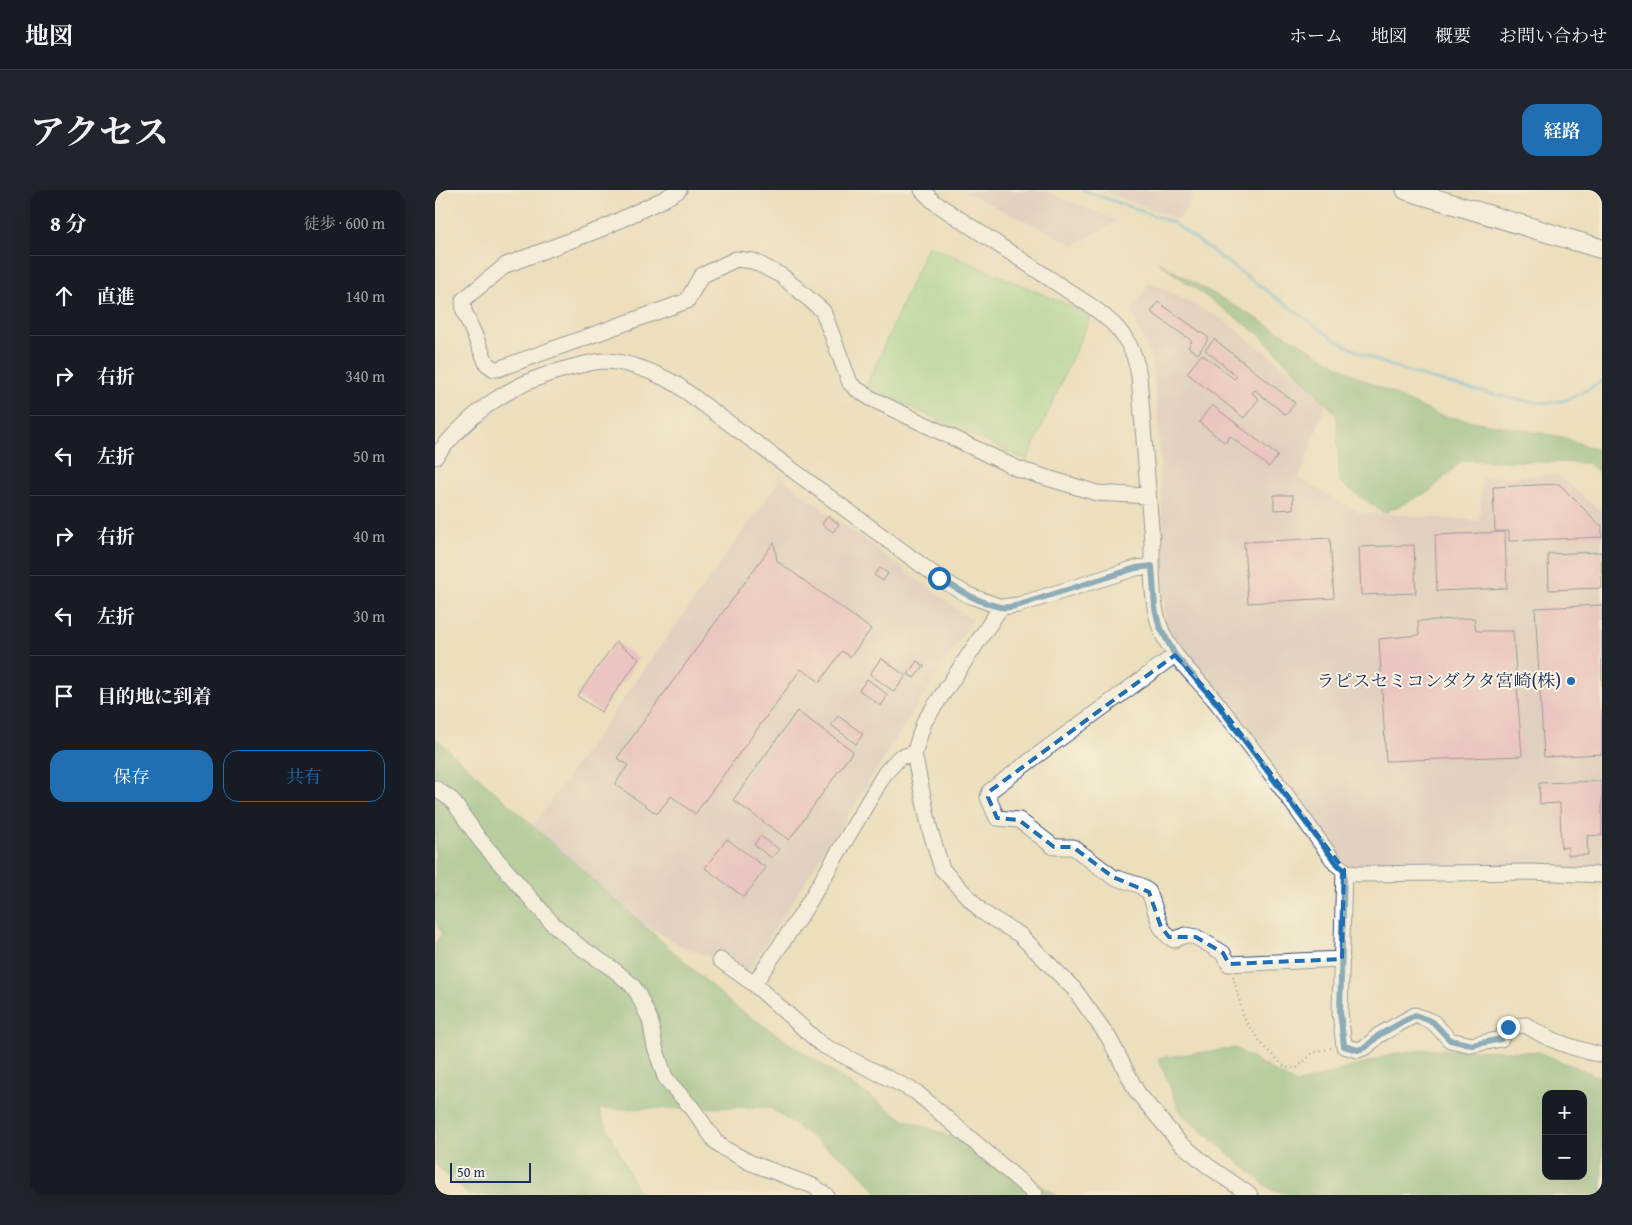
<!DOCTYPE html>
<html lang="ja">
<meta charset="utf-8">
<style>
:root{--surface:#171b24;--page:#20242c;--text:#f1f3f6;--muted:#9ea1a6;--line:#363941;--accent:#1f6fb2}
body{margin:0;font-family:"Gentium Book Plus","Noto Serif JP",serif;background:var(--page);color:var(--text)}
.controls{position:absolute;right:15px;bottom:15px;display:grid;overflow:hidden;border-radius:10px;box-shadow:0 5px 20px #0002}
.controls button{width:45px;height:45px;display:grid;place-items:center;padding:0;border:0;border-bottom:1px solid var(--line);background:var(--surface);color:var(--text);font:25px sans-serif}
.scale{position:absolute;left:15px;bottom:12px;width:81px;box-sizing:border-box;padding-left:5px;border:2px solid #1b2f5e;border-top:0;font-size:14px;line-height:18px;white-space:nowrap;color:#1b2f5e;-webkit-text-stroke:4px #fcf5e5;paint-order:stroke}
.stop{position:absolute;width:15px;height:15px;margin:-11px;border:4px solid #1f6fb2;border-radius:50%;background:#fff}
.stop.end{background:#1f6fb2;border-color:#fff;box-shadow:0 1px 5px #0008}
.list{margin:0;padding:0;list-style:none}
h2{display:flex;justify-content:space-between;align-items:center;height:65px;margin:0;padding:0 20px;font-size:21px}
h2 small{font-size:16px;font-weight:400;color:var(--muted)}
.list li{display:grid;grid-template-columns:32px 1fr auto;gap:15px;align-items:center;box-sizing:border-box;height:80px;padding:0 20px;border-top:1px solid var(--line)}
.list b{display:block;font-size:19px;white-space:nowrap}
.list em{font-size:16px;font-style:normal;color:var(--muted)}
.actions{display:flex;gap:10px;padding:15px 20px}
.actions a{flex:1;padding:11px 0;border:1px solid var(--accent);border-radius:15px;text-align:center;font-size:18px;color:var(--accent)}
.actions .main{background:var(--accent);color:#fff}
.icon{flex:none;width:28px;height:28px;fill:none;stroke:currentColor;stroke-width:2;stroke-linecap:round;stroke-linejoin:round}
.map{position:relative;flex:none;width:1167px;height:1005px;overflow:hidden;border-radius:15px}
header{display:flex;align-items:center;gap:30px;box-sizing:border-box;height:70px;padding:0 25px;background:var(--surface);border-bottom:1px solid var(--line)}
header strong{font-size:24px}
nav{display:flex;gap:28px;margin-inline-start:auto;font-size:18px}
.intro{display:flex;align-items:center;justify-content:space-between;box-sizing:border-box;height:120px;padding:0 30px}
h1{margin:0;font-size:35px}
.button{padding:12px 22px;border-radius:15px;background:var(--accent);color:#fff;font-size:18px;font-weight:700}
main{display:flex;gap:30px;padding:0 30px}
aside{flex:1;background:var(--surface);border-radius:15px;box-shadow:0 5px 20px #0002}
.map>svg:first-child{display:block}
</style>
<header>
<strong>地図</strong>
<nav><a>ホーム</a><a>地図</a><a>概要</a><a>お問い合わせ</a></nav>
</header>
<div class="intro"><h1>アクセス</h1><a class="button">経路</a></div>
<main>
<aside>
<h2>8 分<small>徒歩 · 600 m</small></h2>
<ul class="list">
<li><svg class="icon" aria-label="ahead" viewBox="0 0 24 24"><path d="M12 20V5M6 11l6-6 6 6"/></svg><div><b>直進</b></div><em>140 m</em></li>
<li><svg class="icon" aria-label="right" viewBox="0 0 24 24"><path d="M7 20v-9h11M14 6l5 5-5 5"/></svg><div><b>右折</b></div><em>340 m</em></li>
<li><svg class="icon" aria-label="left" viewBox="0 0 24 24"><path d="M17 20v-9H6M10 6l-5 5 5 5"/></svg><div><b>左折</b></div><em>50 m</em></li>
<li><svg class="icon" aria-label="right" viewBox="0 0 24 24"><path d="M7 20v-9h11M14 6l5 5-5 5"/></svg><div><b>右折</b></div><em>40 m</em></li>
<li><svg class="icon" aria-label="left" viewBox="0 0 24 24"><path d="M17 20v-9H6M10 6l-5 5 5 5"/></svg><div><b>左折</b></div><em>30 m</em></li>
<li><svg class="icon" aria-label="arrive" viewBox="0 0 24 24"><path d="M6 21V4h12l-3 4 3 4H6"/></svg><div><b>目的地に到着</b></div></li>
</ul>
<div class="actions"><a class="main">保存</a><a>共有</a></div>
</aside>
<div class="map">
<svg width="1167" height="1005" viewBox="0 0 1167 1005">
<rect width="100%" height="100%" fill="#fcf5e5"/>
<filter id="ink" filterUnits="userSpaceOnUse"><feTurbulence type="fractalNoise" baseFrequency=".02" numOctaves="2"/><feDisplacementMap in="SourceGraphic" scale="10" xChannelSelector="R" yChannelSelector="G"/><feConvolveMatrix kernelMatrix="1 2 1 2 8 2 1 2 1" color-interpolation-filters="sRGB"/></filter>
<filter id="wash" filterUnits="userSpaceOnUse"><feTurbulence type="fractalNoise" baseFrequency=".0096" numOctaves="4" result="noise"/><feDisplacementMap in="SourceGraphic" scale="20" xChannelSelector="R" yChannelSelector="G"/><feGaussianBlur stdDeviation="1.12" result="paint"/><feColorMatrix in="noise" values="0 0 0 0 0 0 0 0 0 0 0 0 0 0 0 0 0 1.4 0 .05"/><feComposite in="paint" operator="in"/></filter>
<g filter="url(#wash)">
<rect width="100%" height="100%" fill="#ebdfbc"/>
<path fill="#d2bec5" d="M527,0H608L683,31L639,55Z
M667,0H760L745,30Z
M715,92L787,129L892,210L864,289L924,322L1045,331L1047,287L1123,285L1167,322V682L906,681L730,444L729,363L723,225L716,167L696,121Z
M346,288L537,430L313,781L248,757L161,706L99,634Z"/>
<path fill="#95d890" stroke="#588477" d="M493,55L656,125L592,270L431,197Z"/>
<path fill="#78b87a" stroke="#4a746c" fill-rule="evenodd" d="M723,72L925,188L1003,225L1128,247L1167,262V285L1153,273L1028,270L995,301L949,323L904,292L902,225L825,145Z
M0,548L299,816L467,928L549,960L622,1005H445L417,975L334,917L163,919L205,1005H34L0,974V753L7,744L0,730Z
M800,858L861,894L963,863L994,859L1103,862L1167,888V1005H862L836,1000L746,923L723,868ZM1111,904H1148V986H1111Z"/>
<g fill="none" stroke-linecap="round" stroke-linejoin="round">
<path stroke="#61b2dc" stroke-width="3" d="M648,0L737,32L893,145C943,177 1004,192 1062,205C1081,209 1103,215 1122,212C1135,210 1156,198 1167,191"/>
</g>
<g id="blocks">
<path fill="#eba6c7" d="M723,112L774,148L763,164L753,157L757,151L716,122Z
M779,149L860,213L851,225L820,200L817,203L824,209L809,228L752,183L767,164L799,189L802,186L770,160Z
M777,215L843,266L834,277L795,246L790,253L764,232Z
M1124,294L1165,335H1167V347L1074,351V341H1060L1058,297Z
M839,305H858V319L839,320Z
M393,326L404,334L398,342L387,334Z
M1070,342L1072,398L1002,401L1000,345Z
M895,348L899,408L813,413L809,352Z
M339,352L342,371L436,439L415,467L407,461L385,492L366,479L260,624L236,606L222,624L180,594L193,575L182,568Z
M979,355L981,403L926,405L924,357Z
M1166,362L1167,398L1114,400L1113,364Z
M445,378L453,383L448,391L439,385Z
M1167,415V564L1109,567L1100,418Z
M1039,428L1041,441H1078L1087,566L951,571L944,449L984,445L983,431Z
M181,452L204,469L166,522L142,506Z
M446,468L471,486L459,502L435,484Z
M482,471L489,476L479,488L473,484Z
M432,489L453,505L446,516L424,500Z
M362,521L418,561L354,650L298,610Z
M403,526L428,544L421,554L396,535Z
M1167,591V645L1152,646L1153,665H1133V657L1126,658L1125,613L1105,614L1104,593Z
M325,646L344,659L337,668L319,655Z
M292,649L331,678L309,707L270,678Z"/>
</g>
</g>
<g filter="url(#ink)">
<use href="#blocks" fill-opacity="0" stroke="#3a496c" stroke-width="1"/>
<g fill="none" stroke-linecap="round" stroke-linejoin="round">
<defs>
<path id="minor" d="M244,0L231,8L166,39L71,75L28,110L29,121L52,174L59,179H63L252,111L266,86L301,69L318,71L347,86L388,121L415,193L420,198L437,209L583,279L662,303L713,306
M487,0L499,12L659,118C685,137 699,154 704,186L717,351C717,378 716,408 724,434C734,466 762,487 782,513C824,565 862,620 901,674L913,683L924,684L1096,682L1167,685
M0,267C38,220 75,193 134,178C145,175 157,172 168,171C194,171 219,182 241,194L504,388L533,405L566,417L583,415L701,378L717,376
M566,417L489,532L479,564L495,640L507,679L547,722L585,745L639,799L674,848L702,902L744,952L773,976L815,1005
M740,465L608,561L555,601L553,607L562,628L584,630L619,657H638L678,687L704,695L714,702L726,737L734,747L739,750L750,745L761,747L788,763L794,774L907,769
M0,598L17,610L45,650L117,733L145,757L178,779L197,795L203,804L215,830L220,857L230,887L236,895L258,919L280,951L290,959L316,973L378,996L391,1005
M909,680L905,822L909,856L923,860L931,857L944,845L980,825L998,832L1015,850L1037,855L1066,849L1073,837L1091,835C1114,851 1139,859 1167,865
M285,770L319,794L387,855L481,902L600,1004
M319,794L370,719L450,583L465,567L479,564"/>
<path id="major" d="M971,0L1167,59"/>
</defs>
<use href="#minor" stroke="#3a496c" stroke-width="17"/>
<use href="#major" stroke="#3a496c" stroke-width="21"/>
<path stroke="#3a496c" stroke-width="2" stroke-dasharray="1 4" stroke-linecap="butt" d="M798,786L809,828L828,856L850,877L861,879L879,862L897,858"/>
<use href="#minor" stroke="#fff" stroke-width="15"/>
<use href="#major" stroke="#fff" stroke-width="19"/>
</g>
</g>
<g fill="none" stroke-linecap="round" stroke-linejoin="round" filter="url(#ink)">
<path stroke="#1f6fb2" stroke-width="6" d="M504,388C522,399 544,413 565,417C576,419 590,413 600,410L701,378L717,376L720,418L724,435L740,465L781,512L902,674L909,680L905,822L909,856L923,860L931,857L944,845L980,825L998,832L1015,850L1037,855L1066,849L1073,837"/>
</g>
<path d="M0 0H1167V1005H0ZM740,465L781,511L909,680L907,769L794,774L788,763L761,747H734L726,737L714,702L678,687L638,657H619L584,630L562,628L553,607L555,601Z" fill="#ebdfbc" fill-opacity=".55" fill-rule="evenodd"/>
<path fill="none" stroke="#1f6fb2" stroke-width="4" stroke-dasharray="10 6" stroke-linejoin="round" d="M740,465L781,511L909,680L907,769L794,774L788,763L761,747H734L726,737L714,702L678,687L638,657H619L584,630L562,628L553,607L555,601Z"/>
<circle fill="#1f6fb2" stroke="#fcf5e5" stroke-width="2" cx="1136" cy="491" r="5"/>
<g text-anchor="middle" stroke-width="4" stroke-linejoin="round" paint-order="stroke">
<g font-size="18" fill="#1b2f5e" stroke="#fcf5e5" text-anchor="end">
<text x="1126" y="497">ラピスセミコンダクタ宮崎(株)</text>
</g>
</g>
</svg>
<div class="controls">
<button>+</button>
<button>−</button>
</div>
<div class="scale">50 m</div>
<div class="stop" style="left:504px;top:388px"></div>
<div class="stop end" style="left:1073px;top:837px"></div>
</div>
</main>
